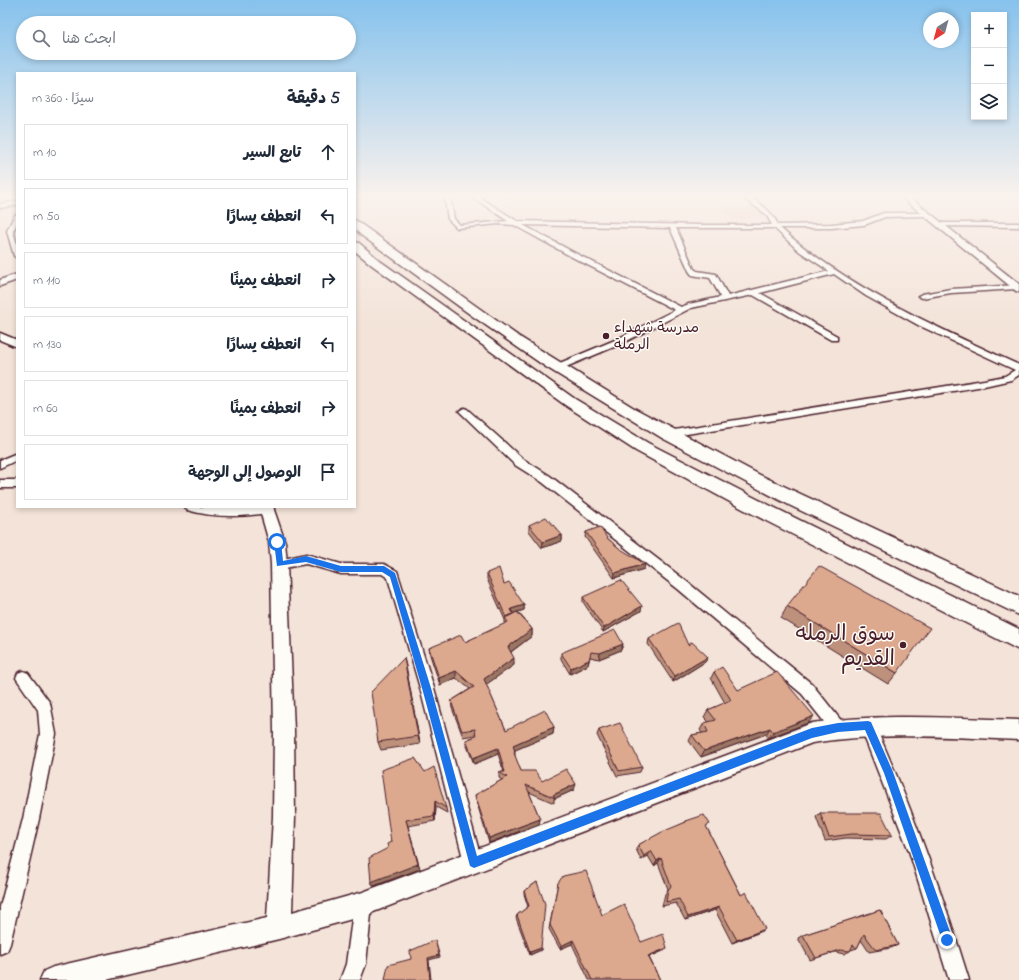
<!DOCTYPE html>
<html lang="ar">
<meta charset="utf-8">
<style>
:root{--surface:#fff;--page:#f2f2f3;--text:#1f2937;--muted:#747a83;--line:#e0e1e3}
body{margin:0;font-family:"Indie Flower","Playpen Sans Arabic",sans-serif;background:var(--page);color:var(--text);direction:rtl}
.controls{position:absolute;right:12px;top:12px;display:grid;overflow:hidden;border-radius:0px;box-shadow:0 2px 6px #0003}
.controls button{width:36px;height:36px;display:grid;place-items:center;padding:0;border:0;border-bottom:1px solid var(--line);background:var(--surface);color:var(--text);font:20px sans-serif}
.compass{position:absolute;left:923px;top:12px;width:36px;height:36px;border-radius:50%;background:var(--surface);box-shadow:0 2px 6px #0003;rotate:216deg}
.stop{position:absolute;width:12px;height:12px;margin:-9px;border:3px solid #1a73e8;border-radius:50%;background:#fff}
.stop.end{background:#1a73e8;border-color:#fff;box-shadow:0 1px 4px #0008}
.list{margin:0;padding:0;list-style:none}
h2{display:flex;justify-content:space-between;align-items:center;height:52px;margin:0;padding:0 16px;font-size:17px}
h2 small{font-size:13px;font-weight:400;color:var(--muted)}
.list li{display:grid;grid-template-columns:26px 1fr auto;gap:12px;align-items:center;box-sizing:border-box;height:56px;margin:0 8px 8px;padding:0 8px;border:1px solid var(--line);border-radius:0px}
.list b{display:block;font-size:15px;white-space:nowrap}
.list em{font-size:13px;font-style:normal;color:var(--muted)}
.icon{flex:none;width:22px;height:22px;fill:none;stroke:currentColor;stroke-width:2;stroke-linecap:round;stroke-linejoin:round}
.map{position:relative;flex:none;width:1019px;height:980px;overflow:hidden;direction:ltr}
.search{position:absolute;background:var(--surface);box-shadow:0 2px 6px #0003;left:16px;top:16px;width:340px;height:44px;display:flex;align-items:center;gap:10px;box-sizing:border-box;padding:0 14px;border-radius:22px;color:var(--muted);font-size:15px}
.panel{position:absolute;background:var(--surface);box-shadow:0 2px 6px #0003;left:16px;top:72px;width:340px;height:436px;border-radius:0px;direction:rtl}
.map>svg:first-child{display:block}
</style>
<div class="map">
<svg width="1019" height="980" viewBox="0 0 1019 980">
<rect width="100%" height="100%" fill="#f3e3d8"/>
<filter id="ink" filterUnits="userSpaceOnUse"><feTurbulence type="fractalNoise" baseFrequency=".025" numOctaves="2"/><feDisplacementMap in="SourceGraphic" scale="8" xChannelSelector="R" yChannelSelector="G"/><feConvolveMatrix kernelMatrix="1 2 1 2 8 2 1 2 1" color-interpolation-filters="sRGB"/></filter>
<g filter="url(#ink)">
<path fill="#ecd2c2" d="M754,207L768,217L734,220L720,209Z"/>
<g fill="none" stroke-linecap="round" stroke-linejoin="round">
<defs>
<path id="minor" d="M444,195H450L454,219L460,225L508,221L469,195H476L517,221L701,225H772L766,214L739,195C753,195 773,212 778,225L831,224L863,221L884,213H928V215L926,216L885,217L864,225L831,228H780C850,289 936,327 1019,365V375L1011,380L984,386L668,437L664,436L663,434L664,432L668,431L984,380L1005,376L1015,370L918,325L866,296L834,274L760,293L837,336V340H831L753,295L691,308L621,344L561,369H555V365L615,340L675,310L572,257L514,225L499,224L457,228L448,219ZM523,225L670,228L689,271L692,275L710,278L721,297L689,304L681,307L577,254ZM676,228H774L799,251L829,271L728,296L716,274L697,271L694,269Z
M17,201V205L0,208V204Z
M17,214V223L13,231L17,244V258L14,256L7,231L14,216Z
M940,223H1019V227L938,226L937,225Z
M1019,285V289H1017L951,293L922,298L918,296L922,294L951,289Z
M464,408L467,409L523,459L550,476L686,581L812,684L843,723L846,728L843,733L838,736L833,733L802,694L678,589L542,482L515,465L461,413L459,411Z
M17,453V460L0,468V460Z
M0,480H17V488H0Z
M185,507H273L274,509L272,512L268,513C241,517 214,518 187,510Z
M306,554L341,564H384L397,571L434,688L482,862L479,868L473,871L467,868L464,862L420,688L388,578L382,574H341L306,564L279,569L275,567L273,564L275,561Z
M23,671L28,673L50,703L56,734L39,819L10,944L7,951L0,954V907L23,819L40,734L38,710L16,678L18,673Z
M868,719L873,721C911,805 942,892 969,980H949L909,851L860,726L863,721Z
M363,895L370,897L372,904L366,964L360,980H340L346,964L354,904L356,897Z"/>
<path id="tertiary" d="M899,195H907L1019,284V292L1016,291Z
M17,274V280L0,286V280Z
M0,333L17,340V347L0,340Z
M259,507H273L285,542L287,564L294,731L295,817L292,912L363,892L812,723C881,713 950,718 1019,720V740C950,737 881,732 812,743L363,916L279,939L106,980H40L44,971L53,967L267,918L273,817L274,731L271,564L269,542Z"/>
<path id="primary" d="M355,195H361L355,199Z
M355,220L518,336L634,408L760,475L1019,596V615L791,506L662,438L546,367L471,315L361,235L355,229Z
M355,242L359,243L380,261L575,399L648,443L757,499L1019,629V650L743,509L636,451L565,405L372,265L355,251Z"/>
</defs>
<use href="#minor" stroke="#4a1f2b" stroke-width="3"/>
<use href="#tertiary" stroke="#4a1f2b" stroke-width="3"/>
<use href="#primary" stroke="#4a1f2b" stroke-width="3"/>
<use href="#minor" fill="#fdfcf7" fill-rule="evenodd"/>
<use href="#tertiary" fill="#fdfcf7" fill-rule="evenodd"/>
<use href="#primary" fill="#fdfcf7" fill-rule="evenodd"/>
</g>
<path fill="#bd917b" stroke="#4a1f2b" d="M529,525L562,535V541L542,548L529,531Z
M586,532L607,538L644,569L614,578L585,537Z
M487,573L504,584L524,605V610L518,612L532,629V636L511,652L514,665L486,684L506,730L554,727L553,734L515,750V758L521,771L542,781L574,790L554,799V803L529,792L540,819L539,824L489,843L476,800L475,795L502,780L499,778V772H504L498,754L474,764L467,746L466,740L475,736V735L463,737L452,708L451,701L470,689L456,678L440,685L430,655L429,648L465,642L505,624V620L487,579Z
M583,597L641,611L603,632L583,602Z
M787,606L897,673L888,684L781,618Z
M649,639L688,645L708,657L705,662L673,682L648,644Z
M623,644L621,650L599,659L590,657L588,665L570,674L561,659V653Z
M406,666L420,744L381,750L378,742Z
M714,672L738,690L808,723L768,738L766,734L701,757L689,741L692,735L702,733L700,730L704,723L709,722L704,717L708,710L725,703L711,678Z
M599,730L642,767L640,772L617,776L597,735Z
M415,758L446,808L447,813L436,807L435,821L408,826L420,869L374,886L371,882L391,842Z
M820,813L892,835L886,839L846,838L825,841L816,817Z
M686,821L707,828L760,932L732,943L715,910L685,920L676,903L662,906L665,894L668,889L658,863L654,866L648,856L641,860L636,849L638,845L684,823Z
M537,882L541,950L530,955L516,918L517,915L528,907L524,894V891Z
M558,883L602,915L641,942L663,951L649,957L660,980H589L572,944L560,949L549,929Z
M880,910L898,945L891,948L869,952L861,940L857,948L851,950L850,951L844,954L835,952L810,960L798,938L803,935Z"/>
<path fill="#9a7664" stroke="#4a1f2b" d="M562,535V541L542,548L543,542Z
M645,564L644,569L614,578L615,573Z
M524,605V610L511,614V609Z
M642,606L641,611L603,632L604,628Z
M532,629V636L508,654V647Z
M623,644L621,650L599,659L600,653Z
M708,657L705,662L673,682L675,676Z
M404,658L406,666L420,744L418,736Z
M514,658V665L484,686V679Z
M589,660L588,665L570,674L571,668Z
M456,671V678L440,685L439,678Z
M814,716L808,723L768,738L773,732Z
M554,727L553,734L513,751V745Z
M770,728L766,734L701,757L704,751Z
M498,748V754L474,764L473,758Z
M576,784L574,790L554,799L555,798L553,795Z
M435,801L436,807L435,821L434,816Z
M540,819L539,824L489,843V838Z
M406,820L420,869L374,886L371,882Z
M651,851L648,856L641,860L644,856Z
M661,858L658,863L654,866L657,861Z
M719,907L715,910L685,920L688,917Z
M765,929L760,932L732,943L737,940Z
M435,940L440,957L429,960L431,980H430L428,958Z
M573,940L572,944L560,949L561,946Z
M541,948V950L530,955V952Z
M667,948L663,951L645,959L648,956Z"/>
<path fill="#dca98f" stroke="#4a1f2b" d="M546,517L562,535L543,542L529,525Z
M600,527L607,538L619,548L645,564L615,573L586,532Z
M819,566L930,628L897,673L787,606Z
M499,568L504,584L509,582L524,605L511,609L513,614L506,617L487,573Z
M621,580L642,606L604,628L583,597Z
M517,612L532,629L508,647L514,658L484,679L506,730L545,710L554,727L513,745L515,752L514,753L521,771H535L542,781L566,769L576,784L553,795L555,798L526,785L540,819L489,838L475,795L507,777L499,772H505L498,748L473,758L466,740L476,736L475,729L462,731L451,701L474,687L456,671L439,678L429,648L461,635L465,642L508,622L505,618Z
M678,623L688,645L692,642L708,657L675,676L649,639Z
M615,630L623,644L600,653L591,652L589,660L571,668L561,653Z
M404,658L418,736L378,742L371,692Z
M722,667L738,690L777,672L814,716L773,732L770,728L704,751L692,735L708,732L704,723L716,720L708,710L731,700L714,672Z
M620,723L642,767L619,771L599,730Z
M415,758L425,772L434,767L446,808L435,801L434,816L406,820L418,864L371,882L369,858L388,848L387,844L391,842L381,770Z
M820,813H881L892,835L852,834L829,837Z
M704,815L710,824L706,826L741,895L746,892L765,929L737,940L719,907L688,917L679,899L666,902L668,890L671,886L661,858L657,861L651,851L644,856L638,845L662,832L686,822V821Z
M586,871L602,915L624,904L641,942L663,934L667,948L648,956L660,980H592L573,940L561,946L550,925L558,883L563,876Z
M537,882L545,904L541,948L530,952L517,915L529,906L524,891Z
M880,910L898,945L876,950L864,934L857,948L853,945L850,951L840,950L816,958L803,935Z
M435,940L439,955L428,958L430,980H385L388,965L411,959L410,951Z"/>
</g>
<linearGradient id="sky" x2="0" y2="1"><stop stop-color="#86c2ed"/><stop offset="0.59" stop-color="#faf2ed"/><stop offset="1" stop-color="#faf2ed" stop-opacity="0"/></linearGradient>
<rect width="1019" height="332" fill="url(#sky)"/>
<path fill="#1a73e8" d="M277,539L281,542L283,561L306,556L341,566H384L395,573L431,688L477,856L812,728L838,723L868,721L871,722L893,772L953,940L951,944L947,945L943,944L942,940L884,773L865,730L838,732L812,738L474,868L470,866L422,688L390,577L382,572H341L306,562L277,566L274,542Z"/>
<g fill="#4a1f2b" stroke="#fdfcf7" stroke-width="1.5">
<circle cx="606" cy="336" r="4"/>
<circle cx="903" cy="645" r="4"/>
</g>
<g text-anchor="middle" stroke-width="3" stroke-linejoin="round" paint-order="stroke">
<g font-size="15" fill="#4a1f2b" stroke="#fdfcf7" text-anchor="start">
<text x="614" y="332">مدرسة شهداء<tspan x="614" dy="17">الرملة</tspan></text>
</g>
<g font-size="22" fill="#4a1f2b" stroke="#fdfcf7" text-anchor="end">
<text x="895" y="640">سوق الرمله<tspan x="895" dy="25">القديم</tspan></text>
</g>
</g>
</svg>
<div class="controls">
<button>+</button>
<button>−</button>
<button><svg class="icon" aria-label="layers" viewBox="0 0 24 24"><path d="M12 4l9 5-9 5-9-5zM3 14l9 5 9-5"/></svg></button>
</div>
<svg class="compass" viewBox="-18 -18 36 36"><path d="M0-13l5 13h-10z" fill="#e53935"/><path d="M0 13l5-13h-10z" fill="#747a83"/></svg>
<div class="stop" style="left:277px;top:542px"></div>
<div class="stop end" style="left:947px;top:940px"></div>
<div class="search"><svg class="icon" aria-label="search" viewBox="0 0 24 24"><circle cx="10" cy="10" r="6"/><path d="M15 15l6 6"/></svg>ابحث هنا</div>
<section class="panel">
<h2>5 دقيقة<small>سيرًا · 360 m</small></h2>
<ul class="list">
<li><svg class="icon" aria-label="ahead" viewBox="0 0 24 24"><path d="M12 20V5M6 11l6-6 6 6"/></svg><div><b>تابع السير</b></div><em>10 m</em></li>
<li><svg class="icon" aria-label="left" viewBox="0 0 24 24"><path d="M17 20v-9H6M10 6l-5 5 5 5"/></svg><div><b>انعطف يسارًا</b></div><em>50 m</em></li>
<li><svg class="icon" aria-label="right" viewBox="0 0 24 24"><path d="M7 20v-9h11M14 6l5 5-5 5"/></svg><div><b>انعطف يمينًا</b></div><em>110 m</em></li>
<li><svg class="icon" aria-label="left" viewBox="0 0 24 24"><path d="M17 20v-9H6M10 6l-5 5 5 5"/></svg><div><b>انعطف يسارًا</b></div><em>130 m</em></li>
<li><svg class="icon" aria-label="right" viewBox="0 0 24 24"><path d="M7 20v-9h11M14 6l5 5-5 5"/></svg><div><b>انعطف يمينًا</b></div><em>60 m</em></li>
<li><svg class="icon" aria-label="arrive" viewBox="0 0 24 24"><path d="M6 21V4h12l-3 4 3 4H6"/></svg><div><b>الوصول إلى الوجهة</b></div></li>
</ul>
</section>
</div>
